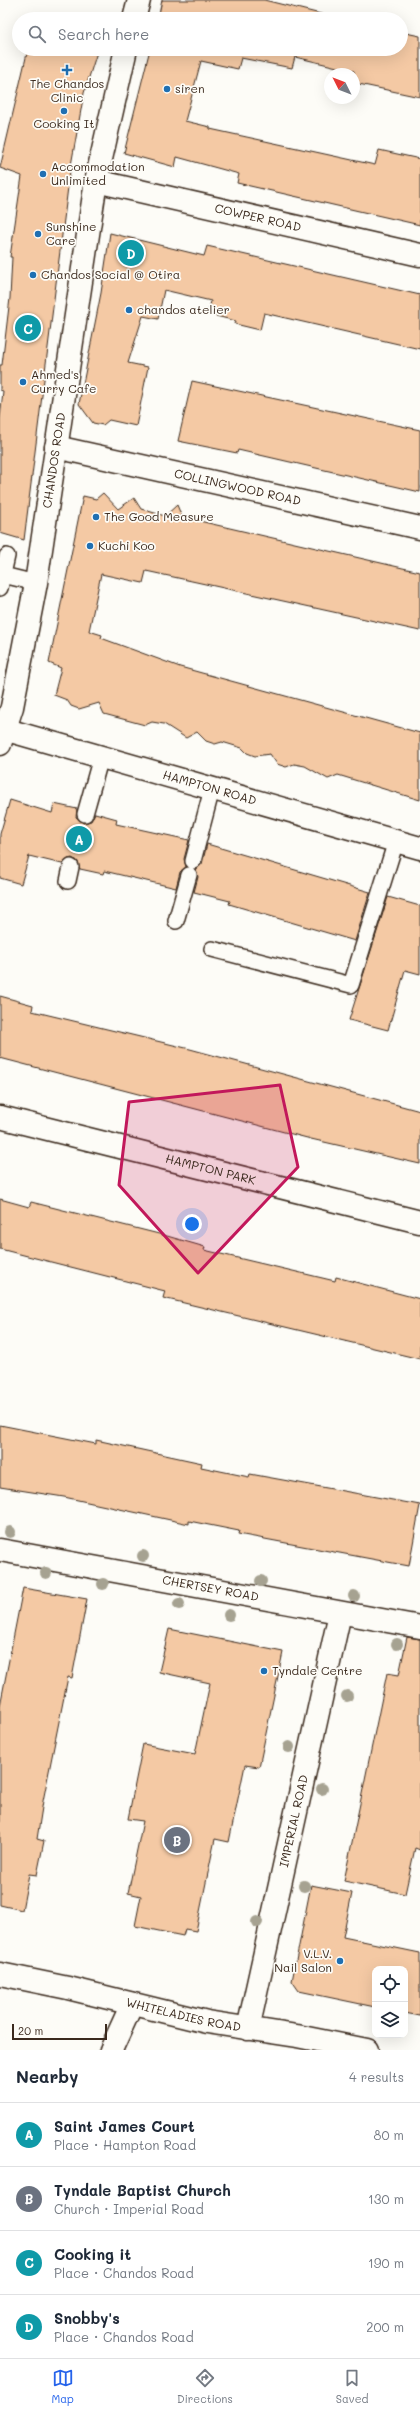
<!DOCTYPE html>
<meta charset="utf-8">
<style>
:root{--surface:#fff;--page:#f2f2f3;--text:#1f2937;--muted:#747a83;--line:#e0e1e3;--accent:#2563eb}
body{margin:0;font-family:Mali,sans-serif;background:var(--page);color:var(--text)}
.controls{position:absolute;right:12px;bottom:12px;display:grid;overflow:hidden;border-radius:8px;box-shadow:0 4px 16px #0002}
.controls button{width:36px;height:36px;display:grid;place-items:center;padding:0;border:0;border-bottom:1px solid var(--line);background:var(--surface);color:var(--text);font:20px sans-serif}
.compass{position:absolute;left:324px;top:68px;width:36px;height:36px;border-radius:50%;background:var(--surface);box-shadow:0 4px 16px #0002;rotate:312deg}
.scale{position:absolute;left:12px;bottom:10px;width:95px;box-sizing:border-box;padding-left:4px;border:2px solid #3b2a1e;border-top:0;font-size:11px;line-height:14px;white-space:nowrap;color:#3b2a1e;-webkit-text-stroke:3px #fdfcf7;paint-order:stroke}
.you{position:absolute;left:192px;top:1224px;width:14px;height:14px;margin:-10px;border:3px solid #fff;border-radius:50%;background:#1a73e8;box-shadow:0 0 0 6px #1a73e833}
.badge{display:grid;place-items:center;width:26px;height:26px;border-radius:50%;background:var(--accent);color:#fff;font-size:13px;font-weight:700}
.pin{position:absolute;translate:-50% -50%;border:2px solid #fff;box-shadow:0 1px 4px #0006}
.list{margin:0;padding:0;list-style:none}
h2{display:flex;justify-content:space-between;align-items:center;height:52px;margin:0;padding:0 16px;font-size:17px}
h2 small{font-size:13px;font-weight:400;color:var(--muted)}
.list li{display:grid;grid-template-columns:26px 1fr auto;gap:12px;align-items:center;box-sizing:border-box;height:64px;padding:0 16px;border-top:1px solid var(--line)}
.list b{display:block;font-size:15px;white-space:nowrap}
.list p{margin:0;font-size:13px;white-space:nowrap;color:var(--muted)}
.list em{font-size:13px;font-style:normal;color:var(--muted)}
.icon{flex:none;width:22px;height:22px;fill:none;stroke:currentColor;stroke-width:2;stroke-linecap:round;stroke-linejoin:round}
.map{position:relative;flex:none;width:420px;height:2050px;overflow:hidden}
.search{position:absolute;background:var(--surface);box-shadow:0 4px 16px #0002;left:12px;right:12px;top:12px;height:44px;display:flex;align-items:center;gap:10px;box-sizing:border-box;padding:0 14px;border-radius:22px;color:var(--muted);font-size:15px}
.sheet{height:308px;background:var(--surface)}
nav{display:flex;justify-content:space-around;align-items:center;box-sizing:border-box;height:56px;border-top:1px solid var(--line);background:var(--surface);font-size:11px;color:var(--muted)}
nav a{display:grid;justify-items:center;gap:2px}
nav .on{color:var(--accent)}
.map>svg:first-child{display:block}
</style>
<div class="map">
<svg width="420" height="2050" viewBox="0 0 420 2050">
<rect width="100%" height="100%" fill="#fdfcf7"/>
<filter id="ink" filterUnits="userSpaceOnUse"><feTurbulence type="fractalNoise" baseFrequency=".025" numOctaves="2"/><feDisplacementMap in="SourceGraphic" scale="8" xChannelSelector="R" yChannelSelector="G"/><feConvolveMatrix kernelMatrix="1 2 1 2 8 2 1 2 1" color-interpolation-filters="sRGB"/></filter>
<g filter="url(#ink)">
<path fill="#f4c9a4" stroke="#3b2a1e" d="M162,0H264L341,19H158Z
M401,32L420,36V97L354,83V71L295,57L292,68L241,58L238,69L201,61L185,121L210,127V129L375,165L379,150L420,159V225L237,183L239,174L177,157L175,167L124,153L150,49H401Z
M28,49H98L84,93L70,171L24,540L0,533V419L3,391L0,390V365H2L10,298L12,257H10L22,176L0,168Z
M110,233L204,256L207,246L420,295V349L264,313L260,330L235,324L236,321L208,314L211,301L164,290L158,319L143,316L128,363L148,367L136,426L109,420L103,425L93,423L79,404L101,293Z
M192,381L420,430V492L238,450L237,453L178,441Z
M103,493L118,509L134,498L141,509L165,516L177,505L182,517L420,572V631L146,571L143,583L101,574L89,631L102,635L101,638L180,667L420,733V800L338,775L328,779L305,766L294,764L286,767L277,764L270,754L255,756L247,753L242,748L222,742L215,744L206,741L197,732L186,738L164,724L152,722L145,725L104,714L99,703L79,709L71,706L67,700L54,695L61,668L49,663L83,496L96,499Z
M10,800L52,813L54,804L77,809L76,817L83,823L91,821L95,813L117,819L116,824L189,840L184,859L186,867L180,872L176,888L104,871L103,874L80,869L77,861L72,858L68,859L62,864L29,856L21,884L0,878V834Z
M207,844L370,892L355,941L229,904L230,901L194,892L198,877L196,869L202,864Z
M388,897L420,906V974L405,970L388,1030L349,1020Z
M0,996L33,1005L32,1011L190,1049L420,1111V1164L311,1139L0,1058Z
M0,1199L29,1207L31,1202L167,1236L205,1247L204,1250L335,1281L336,1277L420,1299V1359L163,1298L165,1291L0,1249Z
M0,1425L96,1444V1440L202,1463L201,1467L249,1477L250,1474L420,1505L409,1566L238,1534L239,1531L189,1521V1524L64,1497L0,1487Z
M23,1588L87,1599L72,1678L68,1677L43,1801L37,1839L44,1841L37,1875L29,1874L22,1910L0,1905V1706Z
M169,1629L283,1652L259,1767L245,1765L229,1842L215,1839L196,1931L185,1929L183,1936L135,1926L141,1896L128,1893L143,1821L128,1819L143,1744L195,1754L210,1683L159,1672Z
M407,1637L420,1639V1850L415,1848L405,1894L344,1881L387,1673L399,1675Z
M311,1885L352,1893L343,1937L420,1953V2016L405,2013V1969H375V2007L299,1991L292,1981Z"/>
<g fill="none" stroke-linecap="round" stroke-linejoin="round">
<defs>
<path id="service" d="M3,575L36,583
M0,588L7,556
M85,814L101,757
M193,861L212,789
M68,881L71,867
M176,921L189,875
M212,949L351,985L396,841"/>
<g id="minor">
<path d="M134,19L139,0"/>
<path id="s1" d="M96,181L420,255"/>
<path id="s2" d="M56,447L420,528"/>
<path id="s3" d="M0,728L420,848"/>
<path id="s4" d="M0,744L12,707L36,583L96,181L126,49"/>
<path id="s5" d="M0,1117L420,1222"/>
<path id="s6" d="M0,1550L420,1627"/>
<path id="s7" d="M248,2029L340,1613"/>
<path d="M111,2050L132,2004"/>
</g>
<g id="primary">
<path id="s8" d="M0,1974L68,1988L207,2022L297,2036L367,2050"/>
</g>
</defs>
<use href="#service" stroke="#3b2a1e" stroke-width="18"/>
<use href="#minor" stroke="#3b2a1e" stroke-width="25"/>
<use href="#primary" stroke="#3b2a1e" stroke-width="25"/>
<use href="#service" stroke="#fdfcf7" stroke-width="15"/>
<use href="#minor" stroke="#fdfcf7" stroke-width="22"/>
<use href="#primary" stroke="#fdfcf7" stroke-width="22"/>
</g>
<g fill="#a6a291">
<circle cx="10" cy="1532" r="6"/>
<circle cx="143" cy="1556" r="6"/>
<circle cx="46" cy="1573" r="6"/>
<circle cx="261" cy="1581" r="6"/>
<circle cx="103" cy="1584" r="6"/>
<circle cx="354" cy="1596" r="6"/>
<circle cx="179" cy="1604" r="6"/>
<circle cx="229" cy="1615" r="6"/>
<circle cx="397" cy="1644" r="6"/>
<circle cx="347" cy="1696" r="6"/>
<circle cx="289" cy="1747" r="6"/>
<circle cx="322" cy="1789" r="6"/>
<circle cx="304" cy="1886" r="6"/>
<circle cx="257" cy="1922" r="6"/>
</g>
</g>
<path fill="#c2185b" fill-opacity="0.2" stroke="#c2185b" stroke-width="3" stroke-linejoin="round" d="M280,1085L298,1167L198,1273L119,1185L129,1102Z"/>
<g fill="#1f6fb2" stroke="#fdfcf7" stroke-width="1.5">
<path d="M65 64h4v4h4v4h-4v4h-4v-4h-4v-4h4z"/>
<circle cx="167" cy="89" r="4"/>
<circle cx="64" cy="111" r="4"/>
<circle cx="43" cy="174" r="4"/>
<circle cx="38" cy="234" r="4"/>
<circle cx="33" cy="275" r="4"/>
<circle cx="129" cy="310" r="4"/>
<circle cx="23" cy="382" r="4"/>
<circle cx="96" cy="517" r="4"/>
<circle cx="90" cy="546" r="4"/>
<circle cx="264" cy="1671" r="4"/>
<circle cx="340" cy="1961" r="4"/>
</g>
<g text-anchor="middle" stroke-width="3.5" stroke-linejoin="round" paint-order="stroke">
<g font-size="12" fill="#3b2a1e" stroke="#fdfcf7" text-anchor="start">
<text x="67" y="88" text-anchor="middle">The Chandos<tspan x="67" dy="14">Clinic</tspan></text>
<text x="175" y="93">siren</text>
<text x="64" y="128" text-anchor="middle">Cooking It</text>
<text x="51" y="171">Accommodation<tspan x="51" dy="14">Unlimited</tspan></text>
<text x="46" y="231">Sunshine<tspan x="46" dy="14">Care</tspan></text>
<text x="41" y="279">Chandos Social @ Otira</text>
<text x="137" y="314">chandos atelier</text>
<text x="31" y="379">Ahmed's<tspan x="31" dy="14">Curry Cafe</tspan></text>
<text x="104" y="521">The Good Measure</text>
<text x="98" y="550">Kuchi Koo</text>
<text x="272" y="1675">Tyndale Centre</text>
<text x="332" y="1958" text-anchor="end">V.L.V.<tspan x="332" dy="14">Nail Salon</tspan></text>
</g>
<g font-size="12" fill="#3b2a1e" stroke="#fdfcf7">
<text dy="4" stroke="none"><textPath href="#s1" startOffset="166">COWPER ROAD</textPath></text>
<text dy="4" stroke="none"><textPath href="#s4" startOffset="289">CHANDOS ROAD</textPath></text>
<text dy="4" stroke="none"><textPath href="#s2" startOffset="186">COLLINGWOOD ROAD</textPath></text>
<text dy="4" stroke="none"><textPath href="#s3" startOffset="218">HAMPTON ROAD</textPath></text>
<text dy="4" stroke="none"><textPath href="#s5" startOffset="217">HAMPTON PARK</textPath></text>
<text dy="4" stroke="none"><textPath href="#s6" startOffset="214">CHERTSEY ROAD</textPath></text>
<text dy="4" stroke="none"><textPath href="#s7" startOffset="213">IMPERIAL ROAD</textPath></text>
<text dy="4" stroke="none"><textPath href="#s8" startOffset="188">WHITELADIES ROAD</textPath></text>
</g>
</g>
</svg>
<div class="controls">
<button><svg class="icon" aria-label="locate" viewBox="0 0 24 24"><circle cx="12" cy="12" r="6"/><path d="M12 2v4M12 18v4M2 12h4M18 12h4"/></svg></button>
<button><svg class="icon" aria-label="layers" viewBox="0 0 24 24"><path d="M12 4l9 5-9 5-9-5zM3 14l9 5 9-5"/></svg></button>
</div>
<svg class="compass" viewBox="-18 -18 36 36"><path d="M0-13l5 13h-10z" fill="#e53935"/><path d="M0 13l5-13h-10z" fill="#747a83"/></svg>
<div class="scale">20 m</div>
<div class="you"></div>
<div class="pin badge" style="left:79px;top:839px;background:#0f9aa8">A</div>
<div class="pin badge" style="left:177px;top:1840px;background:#6b7280">B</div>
<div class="pin badge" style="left:28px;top:328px;background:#0f9aa8">C</div>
<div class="pin badge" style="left:131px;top:253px;background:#0f9aa8">D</div>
<div class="search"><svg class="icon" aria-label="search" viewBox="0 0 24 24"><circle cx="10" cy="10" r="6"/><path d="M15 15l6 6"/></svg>Search here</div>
</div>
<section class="sheet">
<h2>Nearby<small>4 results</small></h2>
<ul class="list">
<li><span class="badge" style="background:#0f9aa8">A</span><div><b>Saint James Court</b><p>Place · Hampton Road</p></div><em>80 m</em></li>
<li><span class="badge" style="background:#6b7280">B</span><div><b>Tyndale Baptist Church</b><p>Church · Imperial Road</p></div><em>130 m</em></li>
<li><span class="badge" style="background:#0f9aa8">C</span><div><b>Cooking it</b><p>Place · Chandos Road</p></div><em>190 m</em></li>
<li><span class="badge" style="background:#0f9aa8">D</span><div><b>Snobby's</b><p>Place · Chandos Road</p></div><em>200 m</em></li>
</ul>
</section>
<nav>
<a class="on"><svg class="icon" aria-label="map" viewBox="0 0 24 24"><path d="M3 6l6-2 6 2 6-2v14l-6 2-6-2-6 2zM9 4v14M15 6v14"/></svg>Map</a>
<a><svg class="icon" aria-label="directions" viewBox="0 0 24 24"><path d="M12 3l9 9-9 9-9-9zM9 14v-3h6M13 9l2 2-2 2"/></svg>Directions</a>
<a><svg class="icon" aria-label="saved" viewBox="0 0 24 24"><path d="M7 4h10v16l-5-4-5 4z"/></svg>Saved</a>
</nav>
